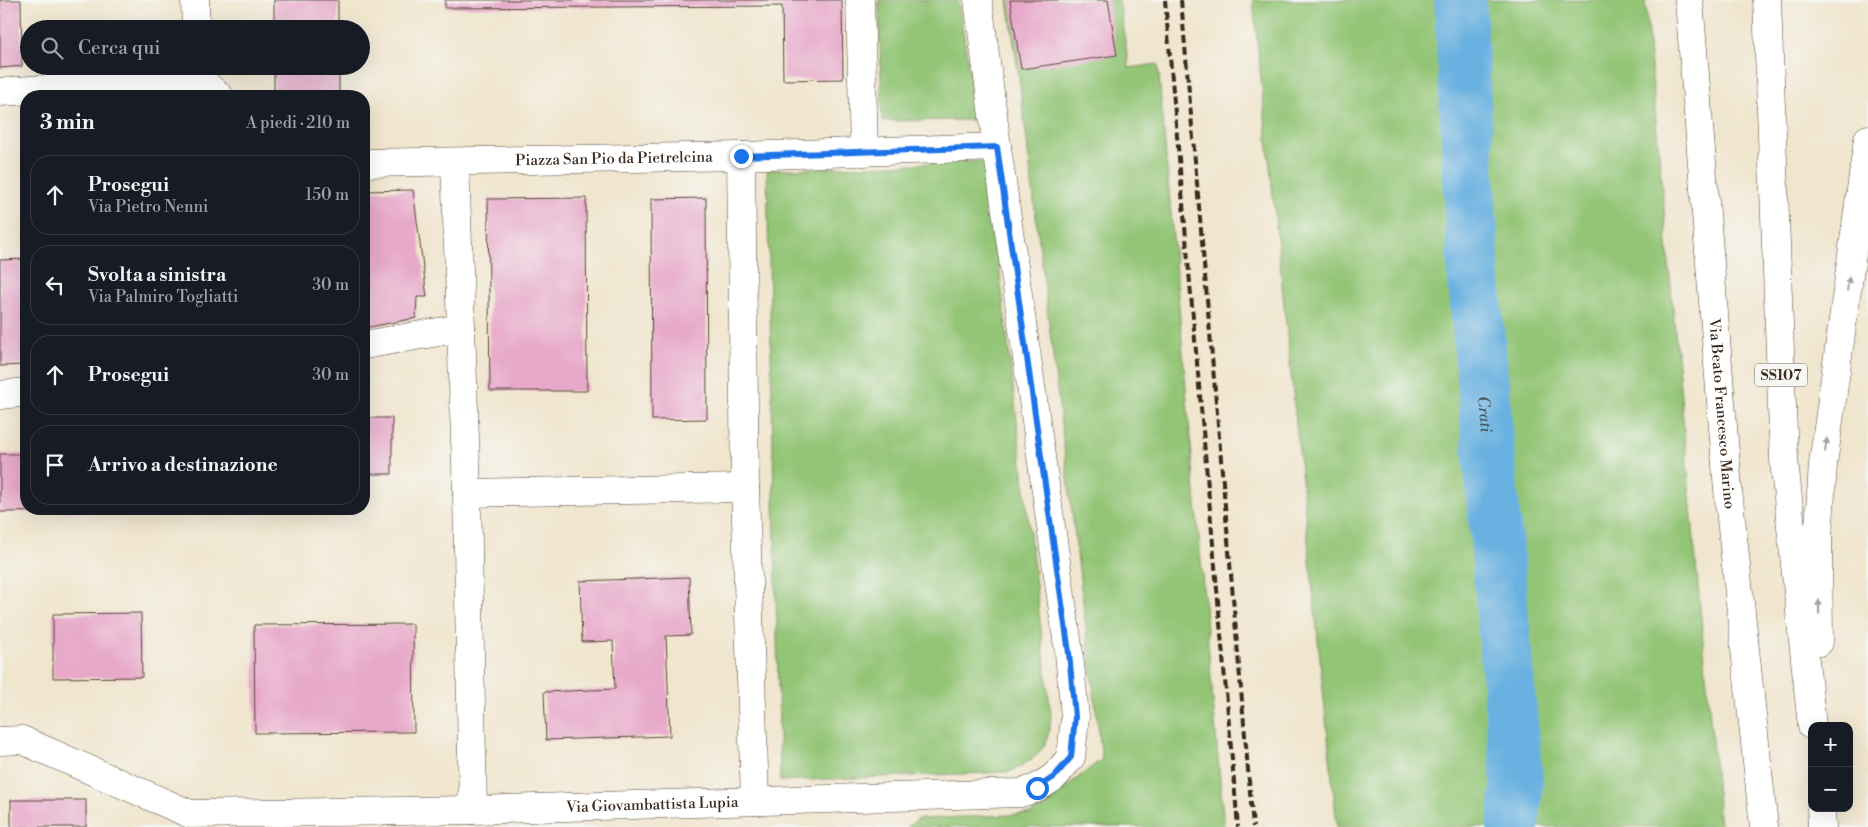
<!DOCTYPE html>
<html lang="it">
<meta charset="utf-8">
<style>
:root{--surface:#171b24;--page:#20242c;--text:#f1f3f6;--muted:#9ea1a6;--line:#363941}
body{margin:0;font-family:"Libre Bodoni",serif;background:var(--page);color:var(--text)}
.controls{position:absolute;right:15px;bottom:15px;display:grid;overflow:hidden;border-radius:10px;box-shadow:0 5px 20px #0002}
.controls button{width:45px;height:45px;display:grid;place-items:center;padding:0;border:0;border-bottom:1px solid var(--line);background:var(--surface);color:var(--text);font:25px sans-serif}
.stop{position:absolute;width:15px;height:15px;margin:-11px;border:4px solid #1a73e8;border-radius:50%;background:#fff}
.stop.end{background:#1a73e8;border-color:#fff;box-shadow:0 1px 5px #0008}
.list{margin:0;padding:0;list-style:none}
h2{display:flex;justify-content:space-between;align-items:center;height:65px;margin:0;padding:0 20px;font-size:21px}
h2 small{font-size:16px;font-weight:400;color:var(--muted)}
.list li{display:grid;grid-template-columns:32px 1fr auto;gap:15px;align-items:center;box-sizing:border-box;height:80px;margin:0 10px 10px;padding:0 10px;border:1px solid var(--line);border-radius:20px}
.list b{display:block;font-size:19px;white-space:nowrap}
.list p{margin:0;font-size:16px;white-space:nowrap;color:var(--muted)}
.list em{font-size:16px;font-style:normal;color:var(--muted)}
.icon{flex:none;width:28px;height:28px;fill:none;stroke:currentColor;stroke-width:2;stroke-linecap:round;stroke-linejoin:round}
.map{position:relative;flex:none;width:1868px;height:827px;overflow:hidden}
.search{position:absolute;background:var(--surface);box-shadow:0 5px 20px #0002;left:20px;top:20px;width:350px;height:55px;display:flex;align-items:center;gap:12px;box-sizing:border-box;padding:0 18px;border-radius:28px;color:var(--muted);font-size:19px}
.panel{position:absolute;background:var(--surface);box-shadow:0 5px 20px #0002;left:20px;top:90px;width:350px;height:425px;border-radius:20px}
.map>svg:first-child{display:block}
</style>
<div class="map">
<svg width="1868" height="827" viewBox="0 0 1868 827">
<rect width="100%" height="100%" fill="#f6f6f2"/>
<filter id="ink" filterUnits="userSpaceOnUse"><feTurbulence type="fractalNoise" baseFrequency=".02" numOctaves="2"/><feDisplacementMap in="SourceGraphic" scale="10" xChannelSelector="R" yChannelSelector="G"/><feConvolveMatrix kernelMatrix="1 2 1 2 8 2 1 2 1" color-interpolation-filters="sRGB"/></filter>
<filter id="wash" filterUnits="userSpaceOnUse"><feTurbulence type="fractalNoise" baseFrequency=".0096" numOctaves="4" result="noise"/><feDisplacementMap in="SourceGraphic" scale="20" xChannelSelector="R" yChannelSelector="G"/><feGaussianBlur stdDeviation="1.12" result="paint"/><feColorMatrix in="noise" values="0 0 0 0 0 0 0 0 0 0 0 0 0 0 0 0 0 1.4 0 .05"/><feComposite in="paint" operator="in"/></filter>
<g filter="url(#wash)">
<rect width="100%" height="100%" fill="#f0e5cd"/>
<path fill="#93c576" stroke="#67784a" d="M879,0H958L977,120L882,121Z
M1008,0H1119L1129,68L1158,64L1224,827H907L918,819L1031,814L1102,759L1020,86Z
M1253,0H1645L1720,827H1337Z
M987,161L1051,716C1048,751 1039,756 1010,772L780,781L767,170Z"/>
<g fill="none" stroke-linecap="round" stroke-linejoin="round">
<path stroke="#69b1e0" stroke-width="52" id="s1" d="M1460,0L1474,281L1517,782L1513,827"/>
</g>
<g id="blocks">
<path fill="#e7a8c9" d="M0,0H21L22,66L0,68Z
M274,0H338V29H274Z
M445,0H842L843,79L783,80L782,6L445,8Z
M1010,0H1108L1117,55L1021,69Z
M274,66H339V96H274Z
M413,190L427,297H417L416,318L364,328V191Z
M586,198L587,391H490L488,199Z
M706,198L707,419L652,420L651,199Z
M26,259V365L0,366V260Z
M364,418H392V474H364Z
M0,454H26V509H94V511L0,512Z
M689,577L691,635L666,636L670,736L546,740L544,692L615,689L613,641L582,642L580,581Z
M141,613L142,677L53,678V614Z
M413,624L414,732L255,733L254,625Z
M11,800H86V827H11Z"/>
</g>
</g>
<g filter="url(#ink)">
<use href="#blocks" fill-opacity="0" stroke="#564638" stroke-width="1"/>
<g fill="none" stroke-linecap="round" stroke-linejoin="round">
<defs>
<path id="lane" d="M66,66V88"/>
<g id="street">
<path d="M195,0L196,29"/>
<path d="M860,0L864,152"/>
<path d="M199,79L219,96"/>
<path d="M0,92L199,79"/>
<path d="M741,156L745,488L755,801"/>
<path d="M455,162L467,493L473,810"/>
<path id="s2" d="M364,163L741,156L997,147"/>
<path d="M364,345L461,328"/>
<path d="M0,395L26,392"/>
<path d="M467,493L745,488"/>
<path id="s3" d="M0,741L22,740L190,814L473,810L1020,793L1037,788L1054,777L1071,757L1075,717L1069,653L997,147L978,0"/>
</g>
<g id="secondary">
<path id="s4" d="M1689,0L1728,490L1764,827"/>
</g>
<path id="primary" d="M1767,0L1784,460L1812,726
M1819,642L1818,539L1823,464L1868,139
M1821,808L1822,827"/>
</defs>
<use href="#lane" stroke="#564638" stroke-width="19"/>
<use href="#street" stroke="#564638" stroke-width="29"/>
<use href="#secondary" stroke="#564638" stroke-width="29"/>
<use href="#primary" stroke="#564638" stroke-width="29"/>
<use href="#lane" stroke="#fff" stroke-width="18"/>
<use href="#street" stroke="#fff" stroke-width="28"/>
<use href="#secondary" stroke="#fff" stroke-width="28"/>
<use href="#primary" stroke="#fff" stroke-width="28"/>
<path stroke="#3b2a1e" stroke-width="4" stroke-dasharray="8 4" stroke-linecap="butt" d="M1165,0L1238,827
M1181,0L1253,827"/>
</g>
<defs><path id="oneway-solid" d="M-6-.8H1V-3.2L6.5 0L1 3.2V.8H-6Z" transform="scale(1.25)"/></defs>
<g fill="#a79f9a">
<use href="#oneway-solid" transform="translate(1848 284) rotate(-82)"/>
<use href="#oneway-solid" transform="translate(1826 445) rotate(-82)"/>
<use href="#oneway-solid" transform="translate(1819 607) rotate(-91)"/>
</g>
</g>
<g fill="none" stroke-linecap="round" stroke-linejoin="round" filter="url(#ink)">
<path stroke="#1a73e8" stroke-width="6" d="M741,156L997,147L1069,653L1075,717L1071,757L1054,777L1037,788"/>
</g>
<g text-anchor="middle" stroke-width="4.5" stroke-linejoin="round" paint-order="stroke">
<rect fill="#f6f6f2" stroke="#73675e" stroke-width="1" x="1755" y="363.5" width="52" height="23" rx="4"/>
<g font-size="14" font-weight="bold" fill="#3b2a1e">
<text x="1781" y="380">SS107</text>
</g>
<g font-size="15" fill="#3b2a1e" stroke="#f6f6f2">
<text dy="5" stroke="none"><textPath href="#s2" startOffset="250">Piazza San Pio da Pietrelcina</textPath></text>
<text dy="5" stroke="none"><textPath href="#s4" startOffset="415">Via Beato Francesco Marino</textPath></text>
<text dy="5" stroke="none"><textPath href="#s3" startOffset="668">Via Giovambattista Lupia</textPath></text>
</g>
<g font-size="16" font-style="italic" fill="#4b5962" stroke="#f6f6f2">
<text dy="6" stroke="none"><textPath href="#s1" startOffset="415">Crati</textPath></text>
</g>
</g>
</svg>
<div class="controls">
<button>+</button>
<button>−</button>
</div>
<div class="stop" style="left:1037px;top:788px"></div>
<div class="stop end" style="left:741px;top:156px"></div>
<div class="search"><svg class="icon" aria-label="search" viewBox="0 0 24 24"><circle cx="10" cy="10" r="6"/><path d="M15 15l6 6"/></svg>Cerca qui</div>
<section class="panel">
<h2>3 min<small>A piedi · 210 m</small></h2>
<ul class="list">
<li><svg class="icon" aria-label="ahead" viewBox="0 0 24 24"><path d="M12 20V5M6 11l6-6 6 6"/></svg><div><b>Prosegui</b><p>Via Pietro Nenni</p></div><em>150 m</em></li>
<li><svg class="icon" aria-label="left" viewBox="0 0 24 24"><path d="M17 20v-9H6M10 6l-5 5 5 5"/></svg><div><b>Svolta a sinistra</b><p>Via Palmiro Togliatti</p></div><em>30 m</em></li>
<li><svg class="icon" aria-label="ahead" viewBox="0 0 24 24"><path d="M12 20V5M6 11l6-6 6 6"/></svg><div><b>Prosegui</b></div><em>30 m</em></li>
<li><svg class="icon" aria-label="arrive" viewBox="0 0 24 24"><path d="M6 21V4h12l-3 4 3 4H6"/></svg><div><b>Arrivo a destinazione</b></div></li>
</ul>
</section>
</div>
